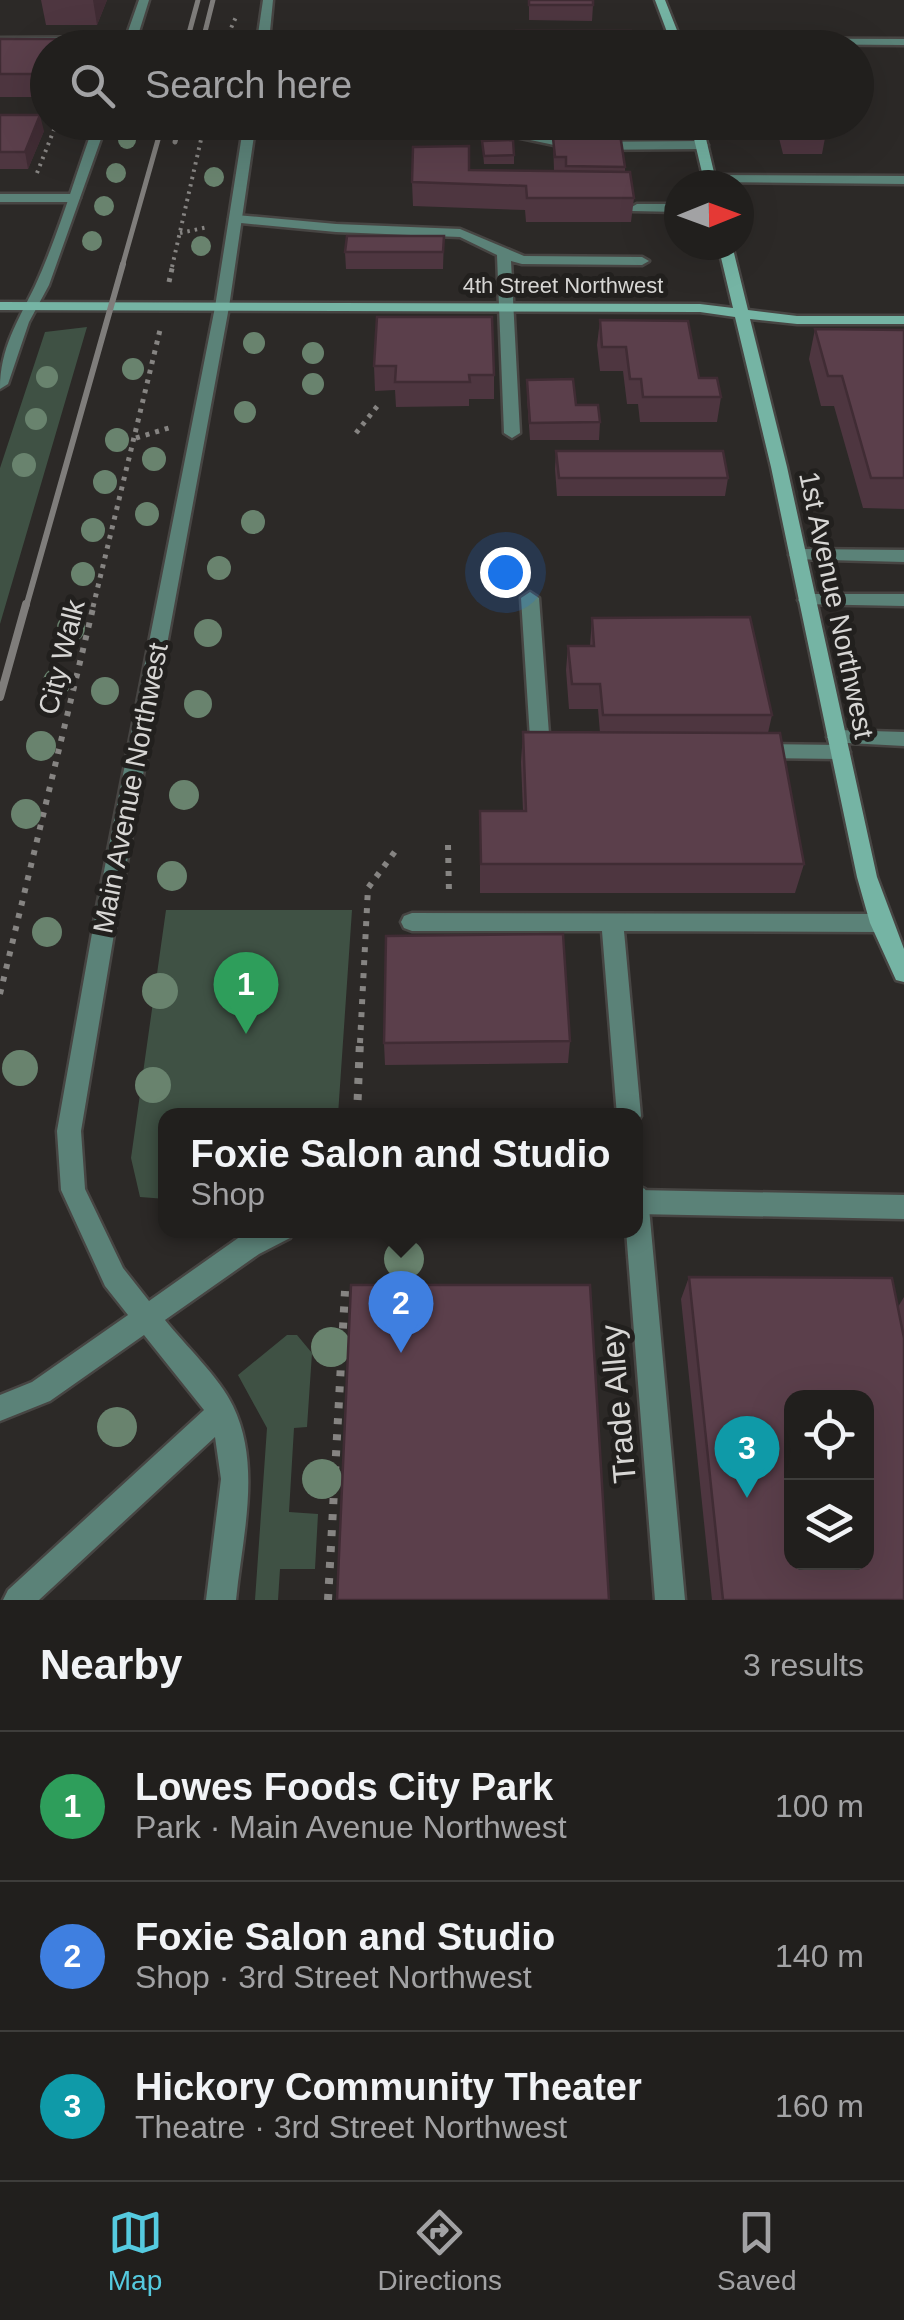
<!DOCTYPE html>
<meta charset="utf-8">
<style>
:root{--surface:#211f1d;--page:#292726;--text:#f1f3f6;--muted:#a2a2a4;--line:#3e3d3b;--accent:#55cadf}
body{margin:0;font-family:Arial,sans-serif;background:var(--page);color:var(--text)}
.controls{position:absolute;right:30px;bottom:30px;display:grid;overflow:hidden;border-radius:20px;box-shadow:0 10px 40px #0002}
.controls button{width:90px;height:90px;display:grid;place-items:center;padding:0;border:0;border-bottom:2px solid var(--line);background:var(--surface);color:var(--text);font:50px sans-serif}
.compass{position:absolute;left:664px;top:170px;width:90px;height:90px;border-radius:50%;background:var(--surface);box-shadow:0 10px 40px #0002;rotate:89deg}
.you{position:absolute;left:505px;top:572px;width:35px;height:35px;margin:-25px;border:8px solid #fff;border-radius:50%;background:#1a73e8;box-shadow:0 0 0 15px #1a73e833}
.badge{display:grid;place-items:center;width:65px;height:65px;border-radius:50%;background:var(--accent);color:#fff;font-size:32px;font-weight:700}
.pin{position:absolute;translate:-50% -82px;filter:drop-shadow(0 2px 5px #0008)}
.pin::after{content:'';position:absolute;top:52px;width:35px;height:30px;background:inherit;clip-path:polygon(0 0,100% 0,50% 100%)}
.popup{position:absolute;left:158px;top:1108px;width:485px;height:130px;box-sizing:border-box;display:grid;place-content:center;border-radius:20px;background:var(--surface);filter:drop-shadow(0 2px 8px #0005);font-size:32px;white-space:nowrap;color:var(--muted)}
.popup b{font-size:38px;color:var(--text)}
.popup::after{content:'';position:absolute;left:50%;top:100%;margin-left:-20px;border:20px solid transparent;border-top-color:var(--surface)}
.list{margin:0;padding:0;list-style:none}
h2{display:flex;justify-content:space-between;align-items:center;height:130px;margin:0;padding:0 40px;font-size:42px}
h2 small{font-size:32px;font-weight:400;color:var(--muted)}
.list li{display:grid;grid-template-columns:65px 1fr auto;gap:30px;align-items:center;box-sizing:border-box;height:150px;padding:0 40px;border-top:2px solid var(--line)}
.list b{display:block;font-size:38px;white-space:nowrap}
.list p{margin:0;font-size:32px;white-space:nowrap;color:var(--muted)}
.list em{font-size:32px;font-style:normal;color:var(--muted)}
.icon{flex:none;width:55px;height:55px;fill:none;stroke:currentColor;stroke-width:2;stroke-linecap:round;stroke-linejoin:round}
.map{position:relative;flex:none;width:904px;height:1600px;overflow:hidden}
.search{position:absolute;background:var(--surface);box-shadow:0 10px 40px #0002;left:30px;right:30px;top:30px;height:110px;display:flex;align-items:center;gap:25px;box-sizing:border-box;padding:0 35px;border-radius:55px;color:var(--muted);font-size:38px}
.sheet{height:580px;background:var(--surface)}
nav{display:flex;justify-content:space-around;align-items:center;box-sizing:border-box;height:140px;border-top:2px solid var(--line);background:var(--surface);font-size:28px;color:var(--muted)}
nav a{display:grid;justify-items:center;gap:5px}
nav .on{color:var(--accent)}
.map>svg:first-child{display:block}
</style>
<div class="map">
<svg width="904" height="1600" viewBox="0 0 904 1600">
<rect width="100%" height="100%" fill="#2c2927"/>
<path fill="#3f5144" d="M87,327L0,624V468L45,332Z
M166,910H352L338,1115L166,1116V1199L140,1197L131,1158Z
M287,1335H297L312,1353L307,1427L294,1428L289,1512L318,1514L315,1569H280L278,1600H255L267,1428L238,1375Z"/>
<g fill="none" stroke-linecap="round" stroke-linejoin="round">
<defs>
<path id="lane" d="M513,122H525L526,132L578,142L702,141L708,145L702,149L578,150L516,137Z
M704,175L904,176V184L709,182L703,178Z
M0,194H73L80,198L73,202H0Z
M637,204H679V212L632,211L630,208Z
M236,215L336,224L460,229L524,256L642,257L649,261L642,265L522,264L511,261L520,433L512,438L504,433L497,255L460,237L336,232L231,222L229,219Z
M798,549L904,550V562L792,559L789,555Z
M530,592L539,598L549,734L565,747L555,754L533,743L530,738L521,598Z
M807,594H904V606L801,604L798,600L801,596Z
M837,730L904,732V746L830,742L827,737Z
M758,744L840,745L850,752L840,759L758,758L748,751Z
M412,913L881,914L889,917L892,923L889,929L881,932L624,931L641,1116L636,1124V1116H617L602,931H412L404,928L401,922L404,916Z
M636,1185L645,1189L648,1197L685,1600H655L626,1230H636Z"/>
<path id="street" d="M139,0H149L134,48H122L124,43L0,44V38L126,37Z
M263,0H273L269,41L540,38L546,41L540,44L256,48Z
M609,38L904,39V45L605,43L603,41Z
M95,122H107L49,285L29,322L8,384L0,389C0,348 18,321 35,286C59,234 75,176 95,122Z
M244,122H256L229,307L116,922L81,1131L85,1189L123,1268L149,1301L241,1236L254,1230H293L290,1238L259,1254L165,1320C185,1345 220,1378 233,1406C262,1466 242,1538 236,1600H206L221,1479L215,1437L39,1600H3L8,1590L204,1410L144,1335L50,1401L0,1421V1395L32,1382L128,1315L105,1286L61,1190L57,1131L94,922L215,307Z
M636,1190L904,1195V1219L636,1214Z"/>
<path id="secondary" d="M655,0H665L684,48H673Z
M690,122H702L717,185H705Z
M718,245H732L748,310L797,316H904V324H797L750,319L787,467L877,877L904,949V982L896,980L870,923L857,877L771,467L735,317L700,312L0,310V302L700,304L733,308Z"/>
</defs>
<use href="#lane" stroke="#474543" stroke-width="5"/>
<use href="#street" stroke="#474543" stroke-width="5"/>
<use href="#secondary" stroke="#474543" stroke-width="5"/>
<path stroke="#868482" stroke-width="4" stroke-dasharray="2.5 5" stroke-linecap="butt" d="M222,48L236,17
M37,173L57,122
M180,233L208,227
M172,267L205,122"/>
<path stroke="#868482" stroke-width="5" stroke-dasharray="4 6" stroke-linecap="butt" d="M169,282L173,264
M356,433L379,404
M136,438L172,427
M93,607L160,330"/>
<path stroke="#868482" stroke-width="6" stroke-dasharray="5 8" stroke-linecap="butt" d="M448,845L449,893
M0,994L94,604
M360,1043L368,888L399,846"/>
<path stroke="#868482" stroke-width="8" stroke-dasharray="6 10" stroke-linecap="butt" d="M357,1116L360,1040
M328,1600L345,1291"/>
<use href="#lane" fill="#5b8278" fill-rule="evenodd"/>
<use href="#street" fill="#5b8278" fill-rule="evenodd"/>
<use href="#secondary" fill="#75b4a4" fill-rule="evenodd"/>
<path stroke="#7f7d7b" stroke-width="5" d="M185,48L198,0
M201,48L213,0
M175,142L180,122
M122,267L163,122"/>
<path stroke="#7f7d7b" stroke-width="6" d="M26,607L123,264"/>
<path stroke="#7f7d7b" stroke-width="8" d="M0,697L26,604"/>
</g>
<g fill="#69836e">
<circle cx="127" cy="140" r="9"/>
<circle cx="116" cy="173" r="10"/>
<circle cx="214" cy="177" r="10"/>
<circle cx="104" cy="206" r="10"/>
<circle cx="92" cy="241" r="10"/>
<circle cx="201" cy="246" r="10"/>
<circle cx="254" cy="343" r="11"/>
<circle cx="313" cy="353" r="11"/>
<circle cx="133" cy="369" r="11"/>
<circle cx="47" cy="377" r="11"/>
<circle cx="313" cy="384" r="11"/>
<circle cx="245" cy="412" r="11"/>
<circle cx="36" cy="419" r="11"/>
<circle cx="117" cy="440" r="12"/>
<circle cx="154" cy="459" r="12"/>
<circle cx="24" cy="465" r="12"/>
<circle cx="105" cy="482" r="12"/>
<circle cx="147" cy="514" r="12"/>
<circle cx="253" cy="522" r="12"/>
<circle cx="93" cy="530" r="12"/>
<circle cx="219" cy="568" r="12"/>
<circle cx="83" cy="574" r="12"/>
<circle cx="71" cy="628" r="14"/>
<circle cx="208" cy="633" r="14"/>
<circle cx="57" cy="682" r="14"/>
<circle cx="105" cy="691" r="14"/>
<circle cx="198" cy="704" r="14"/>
<circle cx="41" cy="746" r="15"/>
<circle cx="184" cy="795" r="15"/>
<circle cx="26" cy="814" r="15"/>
<circle cx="172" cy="876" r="15"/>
<circle cx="47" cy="932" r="15"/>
<circle cx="160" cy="991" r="18"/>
<circle cx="20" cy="1068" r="18"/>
<circle cx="153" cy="1085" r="18"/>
<circle cx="404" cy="1259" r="20"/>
<circle cx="331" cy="1347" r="20"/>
<circle cx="117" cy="1427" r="20"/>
<circle cx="322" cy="1479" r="20"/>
</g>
<path fill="#4e3640" d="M41,0H107L97,25H46Z
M529,0L593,5L592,21L529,20Z
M0,39L48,48V97H0Z
M0,115L44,131L28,169H0Z
M549,122H628V132H561L560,123Z
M775,122H820L825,138L822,154H783Z
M553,138L625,167V172L634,198L631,222H526L525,210L413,206L412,182L554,171Z
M482,141L514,155V164H484Z
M444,236L443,269H346L345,252Z
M377,317L494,375V399H469V406L396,407L395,390L375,391L374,366Z
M600,320L699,378L721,397L717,422H640L638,404H627L623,371H600L597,345Z
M815,329L904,330V509L863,508L834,406H821L809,359Z
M527,380L576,405L600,422L599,440H530L527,397Z
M556,451L728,478L725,496H557L555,469Z
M592,618L772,715L768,733L804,864L795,893H480V811H523L521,762L523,732L600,733L598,709H569L566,670L568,646H590Z
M570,1041L568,1063L385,1065L384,1043Z
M689,1277L898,1307L904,1297V1600H712L681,1299Z"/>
<path fill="#402c34" d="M93,0H107L97,25Z
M40,115L44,131L28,169L25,152Z"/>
<path fill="#5b3f4b" stroke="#402c34" stroke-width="2.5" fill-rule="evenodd" d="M529,0H593V5H529Z
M516,31H631L634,48H517Z
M820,37L824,47L748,48L744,38Z
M0,39H59L56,48H48V68L45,74H0Z
M337,45H378L377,48H337Z
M0,115H40L25,152H0Z
M782,122H820L825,138L786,137Z
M620,134L625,167L566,166V157H555L553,138Z
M513,140L514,155L484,156L482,141Z
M469,146V170L630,172L634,198H527L526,186L412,182L413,147Z
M347,236H444L443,252H345Z
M377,317H492L494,375H469L470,382H395L396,366H374Z
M600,320L688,321L699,378H717L721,397H643L641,379H630L626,347H602Z
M815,329L904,330V478H871L842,376H828Z
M573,379L576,405H598L600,422L530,423L527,380Z
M556,451H723L728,478H559Z
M750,617L772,715H603L600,684H572L568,646H594L592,618Z
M523,732L780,733L804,864H481L480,811H526Z
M563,934L570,1041L384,1043L386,936Z
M689,1277L892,1278L904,1338V1600H723ZM792,1398H866V1562H792Z
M351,1285H590L609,1600H337Z"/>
<g text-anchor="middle" stroke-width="10" stroke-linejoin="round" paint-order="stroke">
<g font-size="22" fill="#d7d6d4" stroke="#22201e">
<text x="563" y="293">4th Street Northwest</text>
</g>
<g font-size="28" fill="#d7d6d4" stroke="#22201e">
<text transform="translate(837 605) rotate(78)" y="10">1st Avenue Northwest</text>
<text transform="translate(61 657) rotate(-76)" y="10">City Walk</text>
<text transform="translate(130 788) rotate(-79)" y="10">Main Avenue Northwest</text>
</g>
<g font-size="32" fill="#d7d6d4" stroke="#22201e">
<text transform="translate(618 1404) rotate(-95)" y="11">Trade Alley</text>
</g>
</g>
</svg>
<div class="controls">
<button><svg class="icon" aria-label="locate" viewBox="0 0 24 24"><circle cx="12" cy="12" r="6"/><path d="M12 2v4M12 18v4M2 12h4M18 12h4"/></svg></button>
<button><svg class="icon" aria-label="layers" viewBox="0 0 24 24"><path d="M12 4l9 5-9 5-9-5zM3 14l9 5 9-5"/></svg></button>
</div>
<svg class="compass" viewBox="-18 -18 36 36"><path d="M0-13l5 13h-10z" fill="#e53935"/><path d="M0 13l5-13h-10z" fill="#a2a2a4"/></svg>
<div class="you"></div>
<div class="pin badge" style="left:246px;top:1034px;background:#2e9e5b">1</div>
<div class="pin badge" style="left:401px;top:1353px;background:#3f7fe0">2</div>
<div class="popup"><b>Foxie Salon and Studio</b>Shop</div>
<div class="pin badge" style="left:747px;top:1498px;background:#0f9aa8">3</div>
<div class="search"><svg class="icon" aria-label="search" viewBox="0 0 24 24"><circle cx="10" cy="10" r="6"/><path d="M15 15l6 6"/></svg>Search here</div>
</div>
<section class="sheet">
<h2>Nearby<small>3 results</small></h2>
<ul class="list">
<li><span class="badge" style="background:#2e9e5b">1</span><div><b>Lowes Foods City Park</b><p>Park · Main Avenue Northwest</p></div><em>100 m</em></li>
<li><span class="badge" style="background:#3f7fe0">2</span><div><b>Foxie Salon and Studio</b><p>Shop · 3rd Street Northwest</p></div><em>140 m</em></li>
<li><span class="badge" style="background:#0f9aa8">3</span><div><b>Hickory Community Theater</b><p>Theatre · 3rd Street Northwest</p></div><em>160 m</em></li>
</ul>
</section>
<nav>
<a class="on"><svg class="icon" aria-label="map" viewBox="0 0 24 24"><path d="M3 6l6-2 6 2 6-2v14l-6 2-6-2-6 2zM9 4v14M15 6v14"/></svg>Map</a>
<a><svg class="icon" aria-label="directions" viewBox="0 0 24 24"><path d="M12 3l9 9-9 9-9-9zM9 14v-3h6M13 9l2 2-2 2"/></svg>Directions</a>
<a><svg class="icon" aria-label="saved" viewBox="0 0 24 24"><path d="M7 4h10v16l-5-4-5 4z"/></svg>Saved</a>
</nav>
